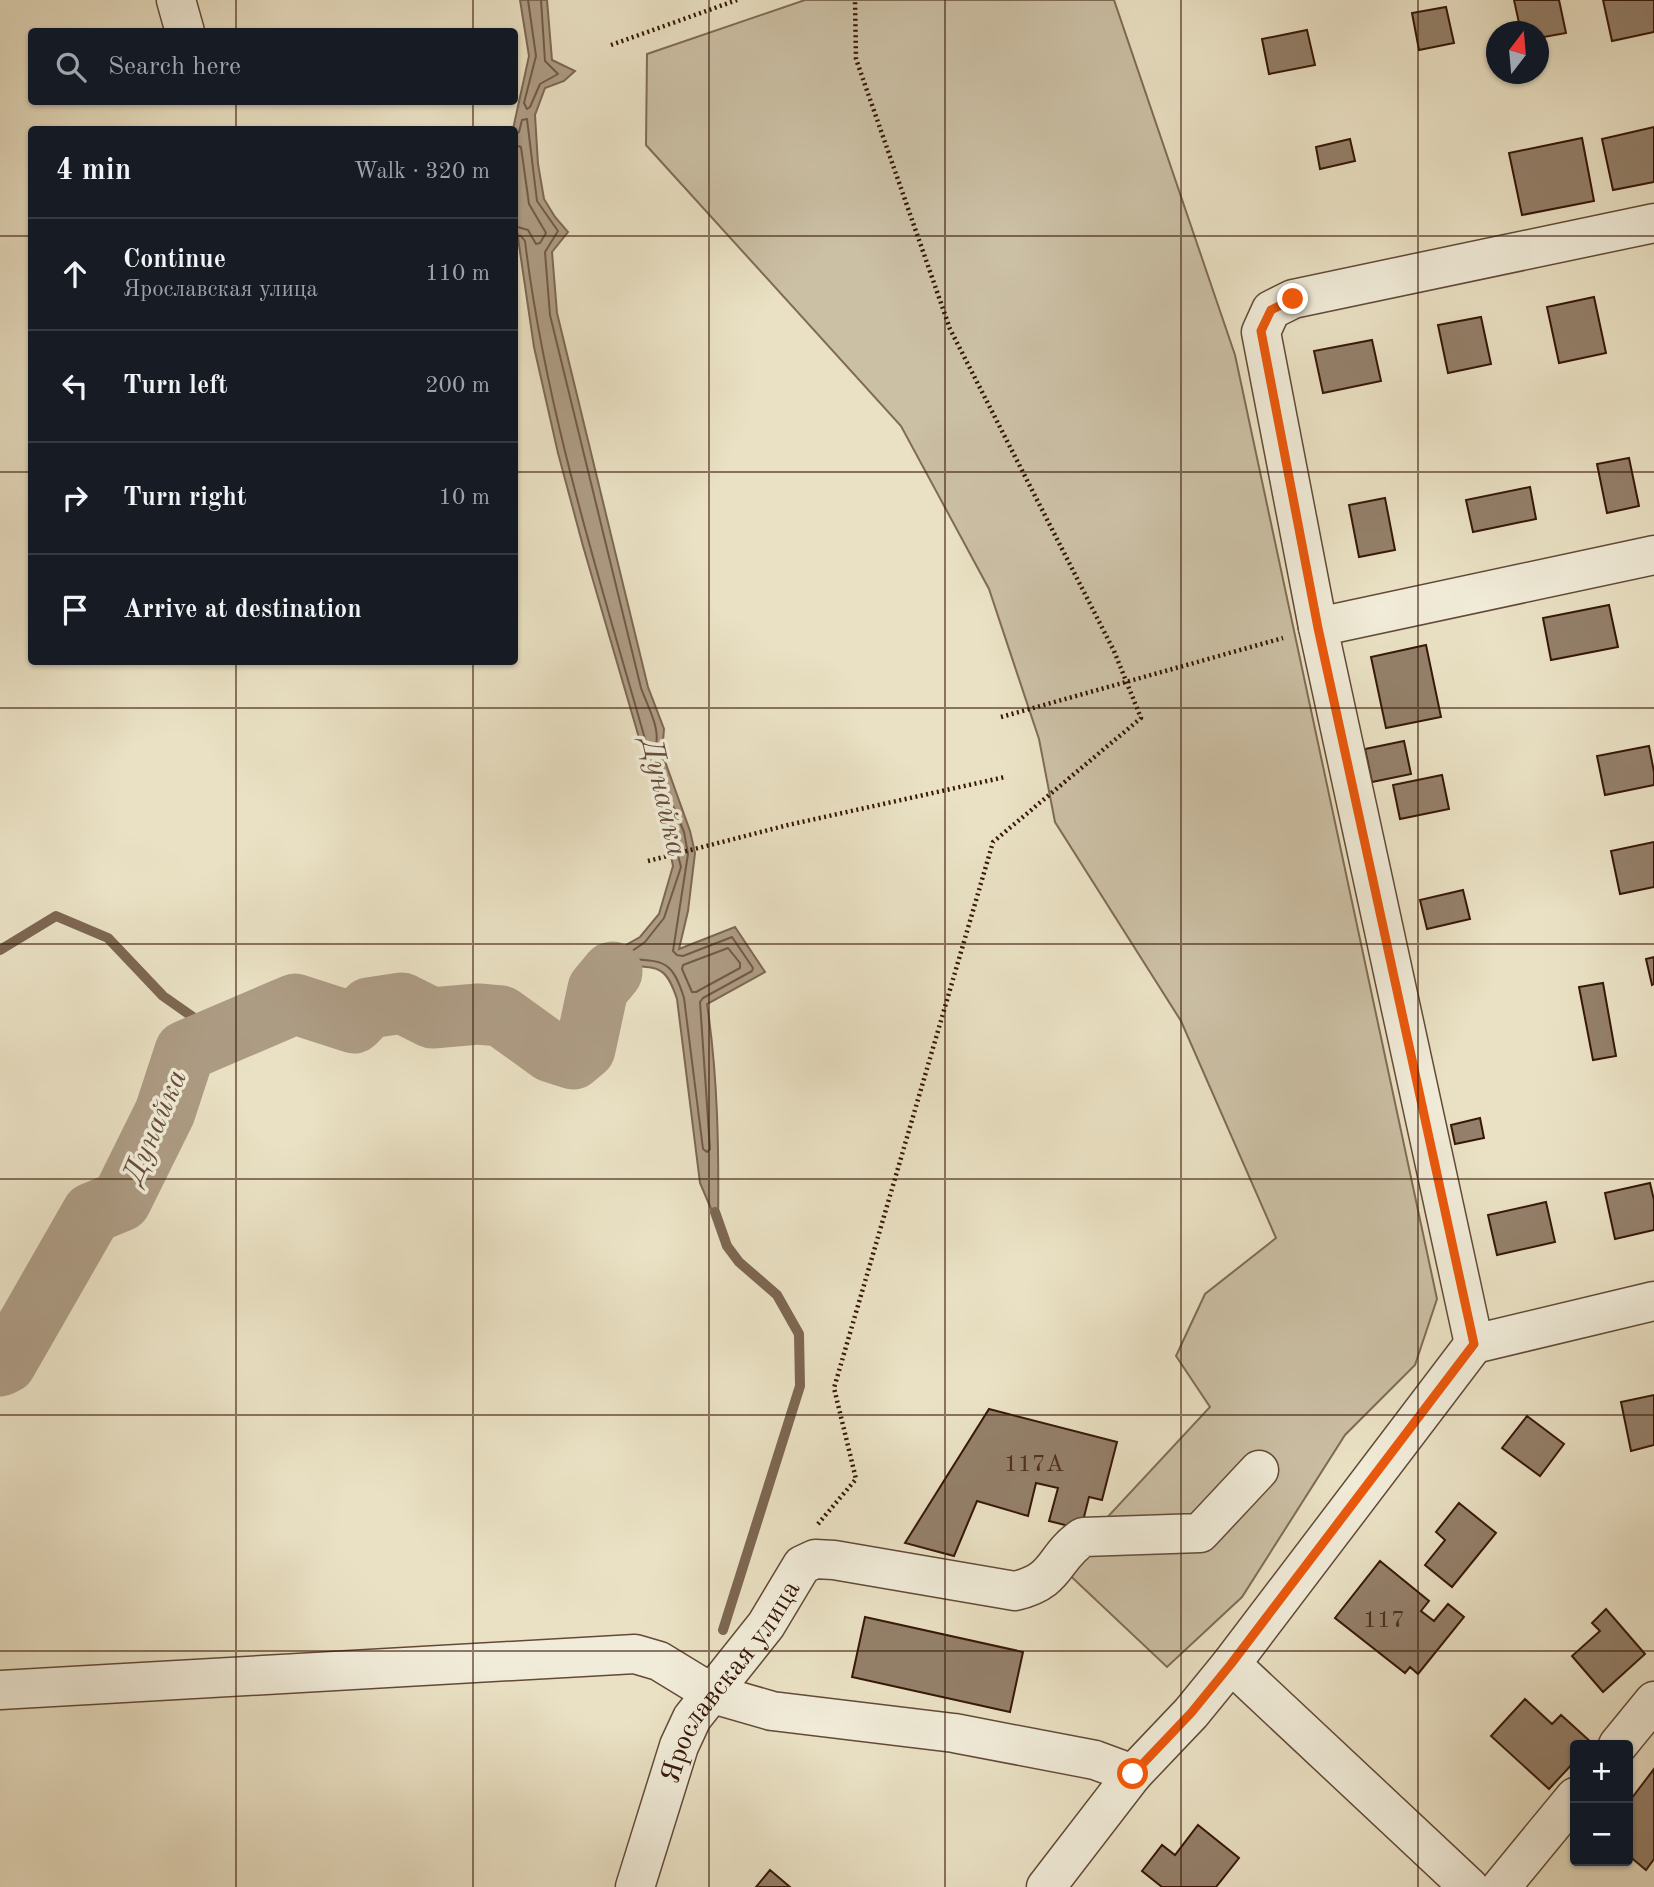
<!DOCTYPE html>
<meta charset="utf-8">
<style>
:root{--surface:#171b24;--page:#242831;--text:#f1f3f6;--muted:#9ea1a6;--line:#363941}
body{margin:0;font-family:"Old Standard TT",serif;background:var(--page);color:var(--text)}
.controls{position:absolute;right:21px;bottom:21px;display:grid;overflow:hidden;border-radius:7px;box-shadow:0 2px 5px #0004}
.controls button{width:63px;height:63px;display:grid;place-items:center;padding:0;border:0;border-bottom:2px solid var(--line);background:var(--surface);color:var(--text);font:35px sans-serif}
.compass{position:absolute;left:1486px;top:21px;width:63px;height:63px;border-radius:50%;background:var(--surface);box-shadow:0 2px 5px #0004;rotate:16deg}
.stop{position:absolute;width:21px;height:21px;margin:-16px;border:5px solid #ea580c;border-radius:50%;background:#fff}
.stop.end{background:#ea580c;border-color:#fff;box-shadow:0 2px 7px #0008}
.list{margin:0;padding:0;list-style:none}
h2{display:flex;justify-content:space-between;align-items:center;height:91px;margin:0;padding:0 28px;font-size:30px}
h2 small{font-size:23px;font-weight:400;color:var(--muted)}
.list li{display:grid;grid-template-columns:46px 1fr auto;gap:21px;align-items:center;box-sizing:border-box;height:112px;padding:0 28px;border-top:2px solid var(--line)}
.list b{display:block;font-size:26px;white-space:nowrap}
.list p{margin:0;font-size:23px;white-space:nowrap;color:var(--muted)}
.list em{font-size:23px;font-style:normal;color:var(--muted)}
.icon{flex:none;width:38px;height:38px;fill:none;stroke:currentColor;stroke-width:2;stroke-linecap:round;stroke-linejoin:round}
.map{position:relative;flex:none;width:1654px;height:1887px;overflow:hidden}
.search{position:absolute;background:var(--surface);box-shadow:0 2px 5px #0004;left:28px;top:28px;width:490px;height:77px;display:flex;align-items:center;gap:18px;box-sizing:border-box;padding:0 24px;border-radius:7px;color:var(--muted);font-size:26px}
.panel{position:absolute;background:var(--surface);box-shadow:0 2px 5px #0004;left:28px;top:126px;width:490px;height:539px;border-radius:7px}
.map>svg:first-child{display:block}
</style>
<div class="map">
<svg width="1654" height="1887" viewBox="0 0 1654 1887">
<rect width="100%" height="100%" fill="#eae1c4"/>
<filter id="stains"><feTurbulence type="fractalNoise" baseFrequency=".00286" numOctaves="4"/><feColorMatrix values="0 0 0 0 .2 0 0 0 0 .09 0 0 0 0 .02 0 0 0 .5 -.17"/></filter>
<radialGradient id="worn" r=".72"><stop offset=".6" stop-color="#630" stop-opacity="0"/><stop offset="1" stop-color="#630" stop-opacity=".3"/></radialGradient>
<path fill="#cbbfa4" stroke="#806b56" stroke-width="2" d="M805,0H1114L1235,355L1437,1299L1415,1365L1345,1435L1242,1597L1167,1667L1061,1567L1210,1407L1176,1356L1205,1294L1276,1238L1181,1021L1055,822L1039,739L989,589L901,426L646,145L647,54Z"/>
<path fill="#ad9c84" stroke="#7d6752" stroke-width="2" d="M520,0H547L552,60L575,71L564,81L545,88L535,115L538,164L544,199L555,217L568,232L552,252L557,313L648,687L664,729L662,753L690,831L695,853L688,911L679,949L735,927L765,972L707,1004C718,1077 719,1152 718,1225L700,1183L677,999C667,969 661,967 631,966L606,992L585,1049L579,1028L586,988L610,954L640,937L659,914L673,866L666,830L583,546L558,453L534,347L514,211L513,129L529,56Z"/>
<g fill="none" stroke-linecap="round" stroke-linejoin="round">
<path stroke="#725a46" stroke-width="2" d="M528,0L536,56L524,103L527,109L530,107L540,84L558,74L545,61L541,0
M514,136L519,132L522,120L527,119L537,201L558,231L545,252L550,315L641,688C648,708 664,733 653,753L649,752L647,746C600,580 546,413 525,241L521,236L514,235
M514,145L521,147L529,204L546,233L540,243L536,244L528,230L514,226
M666,789L684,832L688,854L673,951L677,955L683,956L732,937L753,968L752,971L703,998L700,1002L710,1149L707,1152L703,1149L684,998C672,959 663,961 626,959L612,975L606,973L615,959L625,956L645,942L664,918L681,867L662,793Z
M728,948L740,963V968L696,992H692L682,969L683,965Z"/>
<path stroke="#7d6752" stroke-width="10" d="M0,950L56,916L108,938L163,996L220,1036
M715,1212L727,1246L739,1262L777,1295L799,1334L800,1386L723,1630"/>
<path stroke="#ad9c84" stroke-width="61" d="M0,1366L6,1363L92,1213L121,1201L165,1112L185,1051L295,1004L354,1023L369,1008L402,1003L432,1018L478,1014L501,1016L551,1052L573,1059L585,1049L598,989L612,972"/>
</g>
<path fill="#94806a" stroke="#361708" stroke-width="2" d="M1514,0H1559L1566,33L1538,38V32H1521Z
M1603,0H1654V32L1612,41Z
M1446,7L1454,43L1419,50L1412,13Z
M1307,30L1315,65L1269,74L1262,39Z
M1654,127V182L1613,190L1602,139Z
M1582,138L1594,201L1522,215L1509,153Z
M1350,139L1355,161L1320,169L1316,147Z
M1594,297L1606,353L1559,363L1547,307Z
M1481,317L1491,364L1448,373L1438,325Z
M1372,340L1381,381L1323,393L1314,351Z
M1629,458L1639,506L1607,513L1597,464Z
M1530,487L1536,519L1473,532L1466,500Z
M1385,498L1395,550L1359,557L1349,505Z
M1609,605L1618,647L1551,660L1543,618Z
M1426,645L1441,717L1386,728L1371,657Z
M1404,741L1411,774L1372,782L1365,749Z
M1649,746L1654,772V785L1605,795L1597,756Z
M1442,775L1449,809L1400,819L1393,785Z
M1654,842V887L1620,894L1611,851Z
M1463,890L1470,919L1427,929L1420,900Z
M1654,957V984L1652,985L1646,959Z
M1603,983L1616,1056L1593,1060L1579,987Z
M1480,1118L1484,1138L1455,1144L1451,1125Z
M1650,1183L1654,1200V1230L1615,1239L1605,1193Z
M1546,1202L1555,1242L1497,1255L1488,1215Z
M1654,1395V1445L1631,1451L1621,1402Z
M989,1409L1117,1442L1102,1500L1089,1497L1081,1529L1049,1521L1058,1488L1036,1483L1028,1516L977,1501L954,1556L905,1543Z
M1527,1416L1564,1444L1540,1476L1502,1448Z
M1459,1503L1496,1533L1452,1587L1425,1565L1445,1540L1436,1532Z
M1380,1561L1429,1601L1421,1611L1434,1621L1448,1604L1464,1617L1418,1674L1410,1667L1405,1673L1335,1618Z
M1606,1609L1645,1654L1603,1692L1572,1656L1600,1631L1592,1623Z
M865,1617L1023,1652L1010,1712L852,1677Z
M1525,1699L1552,1724L1561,1715L1592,1743L1590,1745H1575V1761L1549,1789L1491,1736Z
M1654,1769V1859L1646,1870L1628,1855V1803Z
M1198,1825L1239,1858L1216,1887H1162L1142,1871L1162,1845L1175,1855Z
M770,1870L790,1887H756Z"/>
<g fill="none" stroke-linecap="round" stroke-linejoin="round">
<defs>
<g id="minor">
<path d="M176,0L185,32"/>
<path d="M1318,627L1654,555"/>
<path d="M1474,1344L1318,627L1261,332L1271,310L1293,299L1654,223"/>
<path d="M1474,1344L1654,1301"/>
<path d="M1231,1664L1469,1887"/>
<path d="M0,1690L635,1654L659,1661L713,1694L772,1711L954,1733L1095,1760L1133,1774"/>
<path d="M1618,1745L1654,1701"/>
<path id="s1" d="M635,1887L679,1746L692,1718L766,1625L802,1565L815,1559L834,1560L1015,1591C1059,1581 1052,1558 1083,1537L1200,1533L1259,1470"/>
<path d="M1046,1887L1133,1774L1191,1713L1231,1664L1474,1344"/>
<path d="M1501,1887L1575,1797"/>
</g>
</defs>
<use href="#minor" stroke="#634a37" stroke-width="41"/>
<path stroke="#361708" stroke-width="4.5" stroke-dasharray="2 3.5" stroke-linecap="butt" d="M611,45L737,0
M1001,717L1283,638
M648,861L788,825L1005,777
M818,1524L856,1479L834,1388L993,842L1141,718L1114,651L950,329L856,59L855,0"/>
<use href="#minor" stroke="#f1ecd9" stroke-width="38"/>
</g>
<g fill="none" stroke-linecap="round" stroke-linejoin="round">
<path stroke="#ea580c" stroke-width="9" d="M1133,1774L1191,1713L1231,1664L1474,1344L1318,628L1261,331L1271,310L1293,299"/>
</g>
<path fill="none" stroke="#361708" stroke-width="2" stroke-opacity="0.55" d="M236,0V32M473,0V32M709,0V1887M945,0V1887M1181,0V1887M1418,0V1887M236,102V130M473,102V130M0,236H32M514,236H1654M0,472H32M514,472H1654M236,662V1887M473,662V1887M0,708H1654M0,944H1654M0,1179H1654M0,1415H1654M0,1651H1654"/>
<g text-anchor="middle" stroke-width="7" stroke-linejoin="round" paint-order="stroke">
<g font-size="24" fill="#4e3120">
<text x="1034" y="1471">117А</text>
<text x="1384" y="1627">117</text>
</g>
<g font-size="28" fill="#361708" stroke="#f1ecd9">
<text dy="10" stroke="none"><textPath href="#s1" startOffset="229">Ярославская улица</textPath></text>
</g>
<g font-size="30" font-style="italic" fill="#664c3a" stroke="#f1ecd9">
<text transform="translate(665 797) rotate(77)" y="10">Дунайка</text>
<text transform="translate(154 1126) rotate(-67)" y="10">Дунайка</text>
</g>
</g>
<rect width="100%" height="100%" filter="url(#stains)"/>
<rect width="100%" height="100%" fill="url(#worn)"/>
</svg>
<div class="controls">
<button>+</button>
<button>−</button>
</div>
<svg class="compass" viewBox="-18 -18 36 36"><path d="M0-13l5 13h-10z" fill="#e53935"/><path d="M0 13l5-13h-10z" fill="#9ea1a6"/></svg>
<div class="stop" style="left:1133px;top:1774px"></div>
<div class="stop end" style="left:1293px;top:299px"></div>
<div class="search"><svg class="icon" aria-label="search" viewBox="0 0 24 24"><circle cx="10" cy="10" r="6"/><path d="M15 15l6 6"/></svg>Search here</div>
<section class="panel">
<h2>4 min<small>Walk · 320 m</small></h2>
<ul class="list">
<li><svg class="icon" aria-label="ahead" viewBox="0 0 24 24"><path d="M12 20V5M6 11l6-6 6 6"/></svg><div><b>Continue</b><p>Ярославская улица</p></div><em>110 m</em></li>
<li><svg class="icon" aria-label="left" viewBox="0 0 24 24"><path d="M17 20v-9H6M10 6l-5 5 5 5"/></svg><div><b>Turn left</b></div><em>200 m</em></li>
<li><svg class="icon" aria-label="right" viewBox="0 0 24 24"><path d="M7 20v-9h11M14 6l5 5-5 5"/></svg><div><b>Turn right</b></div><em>10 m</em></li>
<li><svg class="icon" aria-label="arrive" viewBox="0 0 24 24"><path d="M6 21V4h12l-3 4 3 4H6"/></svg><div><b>Arrive at destination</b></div></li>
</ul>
</section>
</div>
